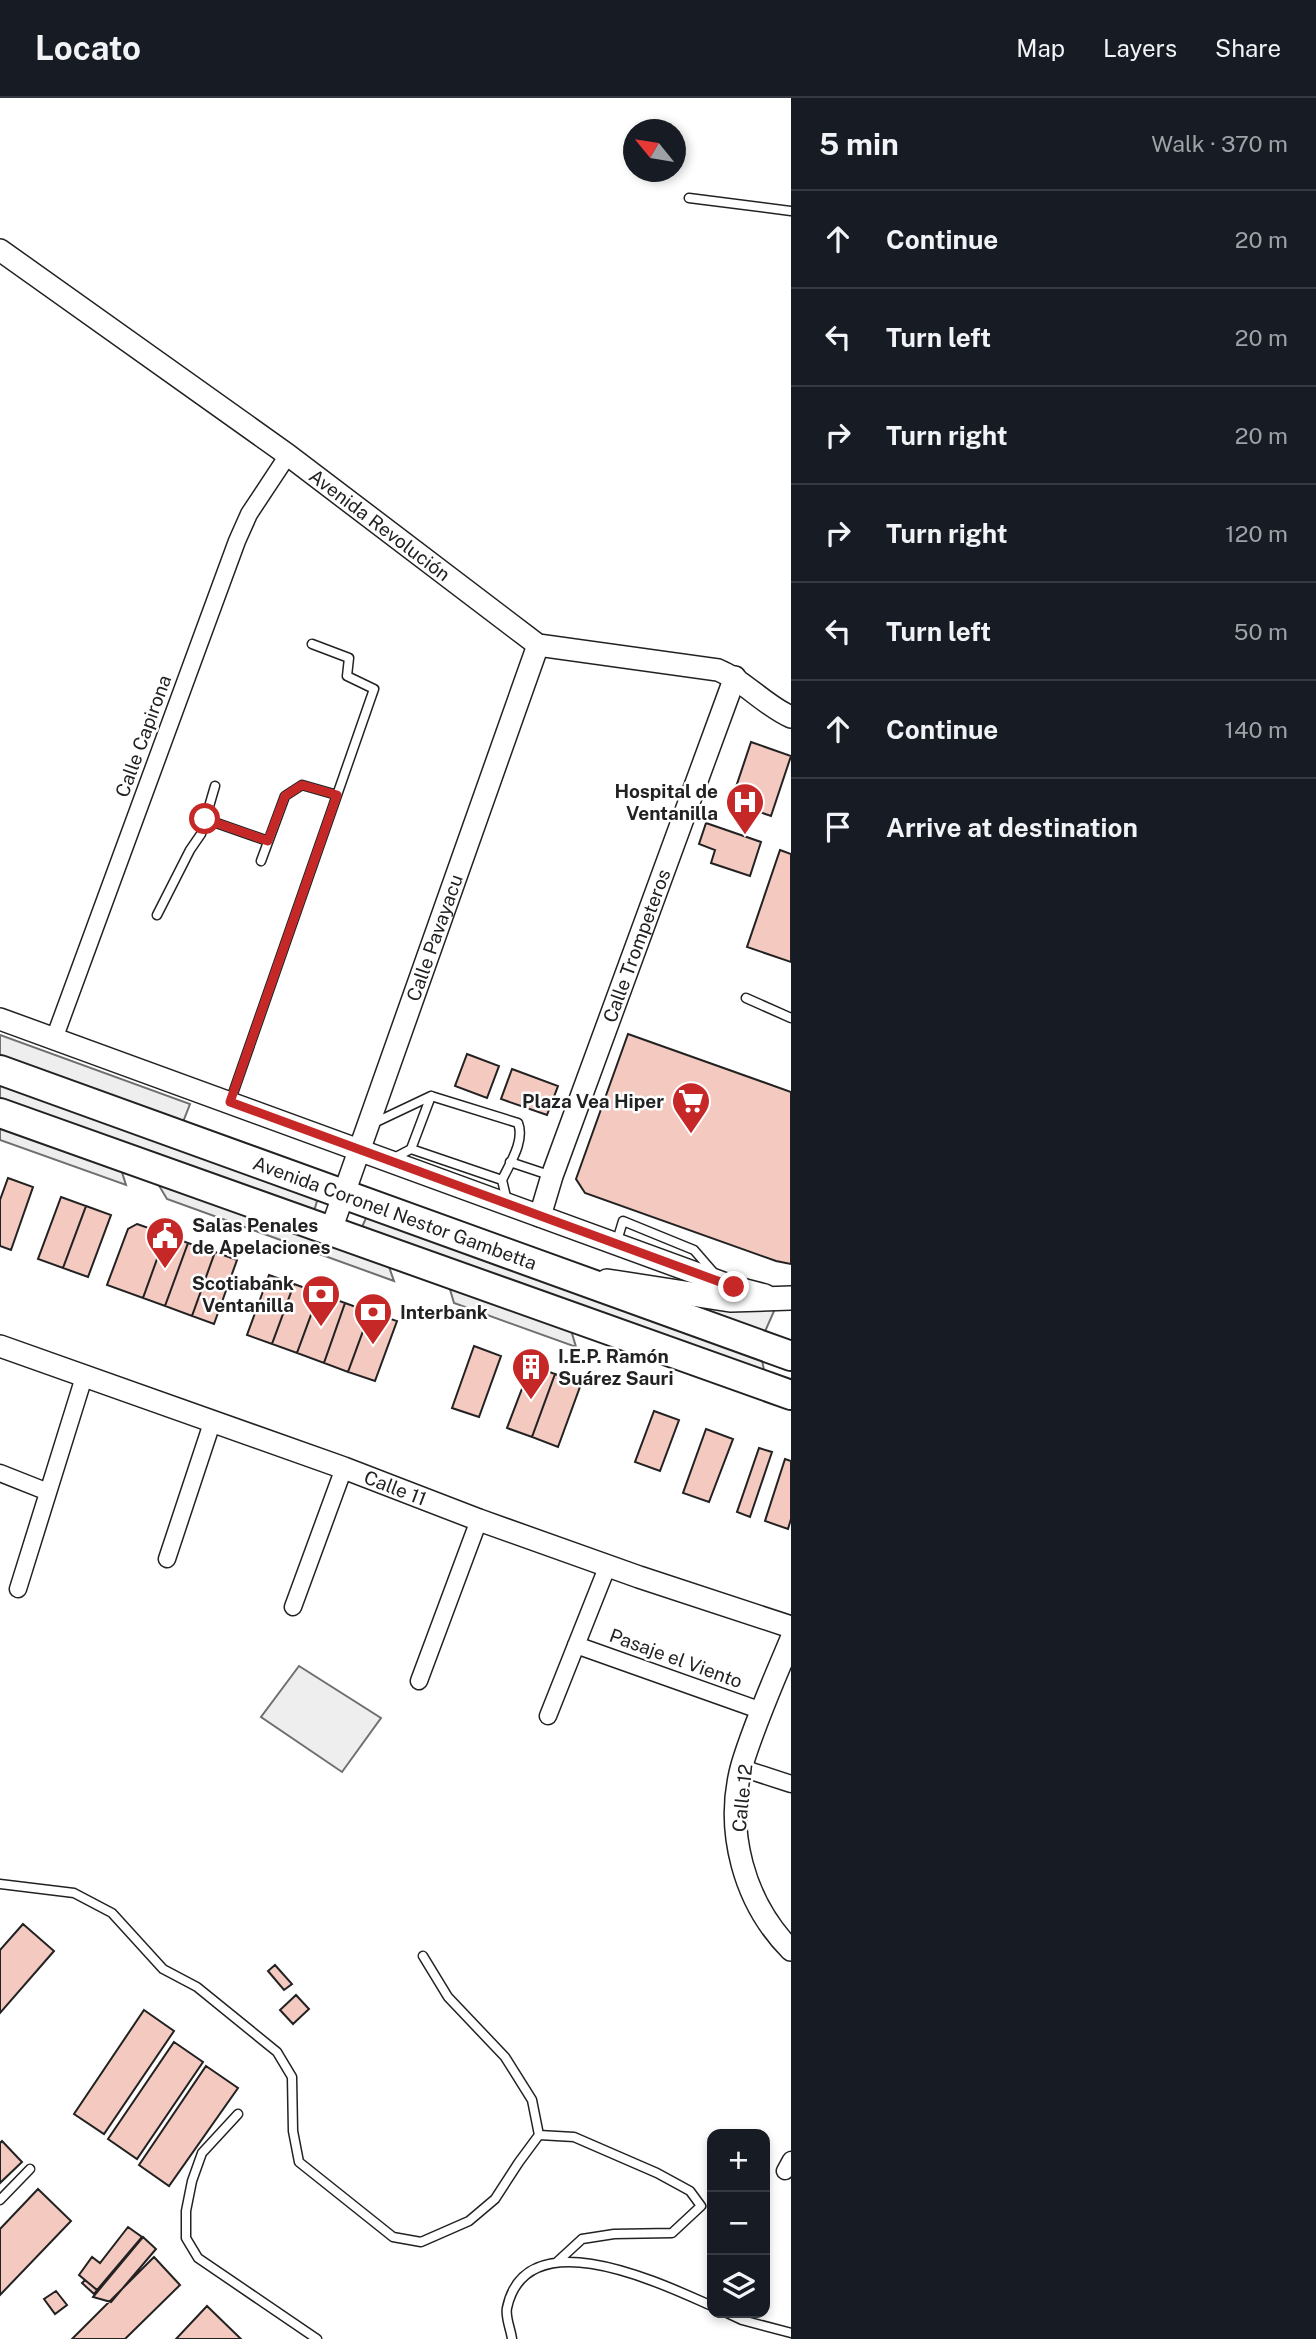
<!DOCTYPE html>
<meta charset="utf-8">
<style>
:root{--surface:#171b24;--page:#20242c;--text:#f1f3f6;--muted:#9ea1a6;--line:#363941}
body{margin:0;font-family:"Public Sans",sans-serif;background:var(--page);color:var(--text)}
.controls{position:absolute;right:21px;bottom:21px;display:grid;overflow:hidden;border-radius:14px;box-shadow:0 4px 10px #0003}
.controls button{width:63px;height:63px;display:grid;place-items:center;padding:0;border:0;border-bottom:2px solid var(--line);background:var(--surface);color:var(--text);font:35px sans-serif}
.compass{position:absolute;left:623px;top:21px;width:63px;height:63px;border-radius:50%;background:var(--surface);box-shadow:0 4px 10px #0003;rotate:300deg}
.stop{position:absolute;width:21px;height:21px;margin:-16px;border:5px solid #c62828;border-radius:50%;background:#fff}
.stop.end{background:#c62828;border-color:#fff;box-shadow:0 2px 7px #0008}
.list{margin:0;padding:0;list-style:none}
h2{display:flex;justify-content:space-between;align-items:center;height:91px;margin:0;padding:0 28px;font-size:30px}
h2 small{font-size:23px;font-weight:400;color:var(--muted)}
.list li{display:grid;grid-template-columns:46px 1fr auto;gap:21px;align-items:center;box-sizing:border-box;height:98px;padding:0 28px;border-top:2px solid var(--line)}
.list b{display:block;font-size:26px;white-space:nowrap}
.list em{font-size:23px;font-style:normal;color:var(--muted)}
.icon{flex:none;width:38px;height:38px;fill:none;stroke:currentColor;stroke-width:2;stroke-linecap:round;stroke-linejoin:round}
.map{position:relative;flex:none;width:791px;height:2241px;overflow:hidden}
header{display:flex;align-items:center;gap:42px;box-sizing:border-box;height:98px;padding:0 35px;background:var(--surface);border-bottom:2px solid var(--line)}
header strong{font-size:33px}
nav{display:flex;gap:38px;margin-inline-start:auto;font-size:24px}
main{display:flex}
aside{flex:1;background:var(--surface)}
.map>svg:first-child{display:block}
</style>
<header>
<strong>Locato</strong>
<nav><a>Map</a><a>Layers</a><a>Share</a></nav>
</header>
<main>
<div class="map">
<svg width="791" height="2241" viewBox="0 0 791 2241">
<rect width="100%" height="100%" fill="#fff"/>
<path fill="#eee" stroke="#6f6f6f" stroke-width="2" d="M0,937L190,1006L183,1024L0,957Z
M0,985L314,1097L317,1103L315,1110L308,1114L0,1005Z
M372,1117L761,1257L765,1277L362,1129L366,1120Z
M682,1203L775,1211L763,1238Z
M299,1568L381,1620L342,1674L261,1619Z"/>
<path fill="#ededed" stroke="#6f6f6f" stroke-width="2" d="M0,1025L120,1068L126,1087L0,1042Z
M155,1081L388,1166L394,1183L167,1101Z
M449,1188L571,1232L576,1249L454,1205Z"/>
<path fill="#f3c9c0" stroke="#222" stroke-width="2" d="M751,644L791,658L771,718L731,704Z
M706,725L761,744L750,778L711,765L715,752L699,746Z
M780,752L791,756V864L747,849Z
M628,936L791,994V1166L776,1163L585,1095L576,1081Z
M467,956L499,968L487,1000L455,988Z
M512,971L558,988L547,1017L501,1001Z
M8,1080L33,1089L11,1152L0,1148V1102Z
M61,1099L86,1108L63,1170L38,1161Z
M86,1108L111,1117L88,1179L63,1170Z
M137,1126L166,1136L143,1200L107,1187L128,1131Z
M166,1136L188,1145L165,1208L143,1200Z
M188,1145L215,1154L192,1218L165,1208Z
M215,1154L237,1162L214,1226L192,1218Z
M269,1177L294,1186L272,1246L247,1237Z
M294,1186L319,1195L297,1255L272,1246Z
M319,1195L345,1205L324,1265L297,1255Z
M345,1205L370,1214L348,1274L324,1265Z
M370,1214L397,1223L375,1283L348,1274Z
M474,1248L501,1258L479,1319L452,1310Z
M531,1267L555,1276L532,1339L507,1330Z
M555,1276L581,1286L558,1349L532,1339Z
M654,1313L679,1322L660,1373L635,1364Z
M706,1331L733,1341L709,1404L683,1395Z
M759,1350L772,1354L750,1419L737,1414Z
M785,1361L791,1363V1421L788,1431L765,1423Z
M23,1826L54,1853L0,1915V1852Z
M275,1867L292,1886L284,1892L268,1873Z
M296,1897L309,1911L293,1926L280,1912Z
M144,1912L174,1933L104,2036L74,2016Z
M174,1944L203,1964L137,2061L108,2041Z
M206,1968L238,1990L169,2088L139,2067Z
M2,2043L22,2064L0,2085V2045Z
M38,2091L71,2123L0,2197V2131Z
M128,2129L142,2139L97,2192L79,2177L92,2159L100,2165Z
M143,2139L156,2151L111,2204L93,2199Z
M154,2159L180,2187L125,2241H72Z
M85,2182L97,2192L94,2196L82,2185Z
M56,2193L67,2207L55,2216L44,2201Z
M207,2208L241,2241H176Z"/>
<g fill="none" stroke-linecap="round" stroke-linejoin="round">
<defs>
<path id="service" d="M689,100L791,113
M205,721L268,743
M261,763L285,698L302,687L337,697
M157,817L190,752L201,736L215,688
M746,900L791,920
M230,1004L374,591L347,578L349,560L312,546
M374,1025L431,998
M411,1051L431,998L518,1025C525,1043 510,1065 502,1082
M394,1060L411,1051L502,1082L507,1103
M510,1064L552,1078
M616,1146L623,1123L694,1152L714,1175
M0,1786L74,1795L112,1815L163,1871L197,1889L277,1954L292,1979L293,2033L299,2064L393,2139L421,2144L469,2123L495,2101L519,2064L539,2037L574,2039L657,2075L690,2093L701,2108L672,2135L614,2136L582,2141L557,2164
M423,1858L448,1899L505,1959L532,2002L539,2037
M238,2016L202,2055L192,2083L186,2113V2140L198,2160L317,2241
M0,2102L30,2071
M727,2215L742,2222L791,2235
M512,2241C511,2232 505,2219 507,2210C526,2120 662,2186 712,2208"/>
<path id="minor" d="M54,941L237,443L249,416L288,357
M0,1375L48,1394
M167,1461L213,1322
M18,1491L84,1279
M293,1509L344,1370
M576,1547L762,1613
M419,1583L479,1422
M548,1618L608,1467
M742,1670L791,1686
M785,2073L791,2062"/>
<g id="tertiary">
<path id="s1" d="M0,152L288,357L538,547L718,572C745,583 764,607 791,619"/>
<path d="M0,921L734,1189L765,1197"/>
<path id="s2" d="M540,1118L552,1078L735,579"/>
<path id="s3" d="M331,1132L538,547"/>
<path id="s4" d="M0,1248L344,1370L479,1422L639,1479L791,1529"/>
<path d="M791,1541C774,1582 755,1624 742,1667C724,1732 744,1805 791,1852"/>
</g>
<path id="secondary" d="M607,1183L730,1202L791,1200"/>
<g id="trunk">
<path id="s5" d="M0,972L791,1258"/>
<path d="M0,1015L791,1297"/>
</g>
</defs>
<use href="#service" stroke="#222" stroke-width="11"/>
<use href="#minor" stroke="#222" stroke-width="19"/>
<use href="#tertiary" stroke="#222" stroke-width="24"/>
<use href="#secondary" stroke="#222" stroke-width="26"/>
<use href="#trunk" stroke="#222" stroke-width="32"/>
<use href="#service" stroke="#fff" stroke-width="8"/>
<use href="#minor" stroke="#fff" stroke-width="16"/>
<use href="#tertiary" stroke="#fff" stroke-width="21"/>
<use href="#secondary" stroke="#fff" stroke-width="23"/>
<use href="#trunk" stroke="#fff" stroke-width="28"/>
</g>
<g fill="none" stroke-linecap="round" stroke-linejoin="round">
<path stroke="#c62828" stroke-width="9" d="M205,721L268,743L285,698L302,687L337,697L230,1004L734,1189"/>
</g>
<defs>
<symbol id="hospital-pin" viewBox="-11 -11 22 30"><path d="M0 17L-7.5 6A9.5 9.5 0 1 1 7.5 6Z" fill="#c62828" stroke="#fff"/><path d="M-5-5h3v3.5h4V-5h3V5h-3V1.5h-4V5h-3Z" fill="#fff"/></symbol>
<symbol id="supermarket-pin" viewBox="-11 -11 22 30"><path d="M0 17L-7.5 6A9.5 9.5 0 1 1 7.5 6Z" fill="#c62828" stroke="#fff"/><path d="M-6-5.5h2.5l.6 2H6L4.5 2H-2.5L-4.4-4H-6ZM-1.5 3.2a1.3 1.3 0 1 0 .1 0ZM3 3.2a1.3 1.3 0 1 0 .1 0Z" fill="#fff"/></symbol>
<symbol id="civic-pin" viewBox="-11 -11 22 30"><path d="M0 17L-7.5 6A9.5 9.5 0 1 1 7.5 6Z" fill="#c62828" stroke="#fff"/><path d="M-.6-6.5H3V-4.5H.6V-3L4-1V1h2V6H-6V1h2V-1L-.6-3ZM-1.2 2.5V6h2.4V2.5Z" fill="#fff"/></symbol>
<symbol id="bank-pin" viewBox="-11 -11 22 30"><path d="M0 17L-7.5 6A9.5 9.5 0 1 1 7.5 6Z" fill="#c62828" stroke="#fff"/><path d="M-6-4H6V4H-6ZM0-2.3a2.3 2.3 0 1 0 0 4.6a2.3 2.3 0 1 0 0-4.6Z" fill="#fff"/></symbol>
<symbol id="building-pin" viewBox="-11 -11 22 30"><path d="M0 17L-7.5 6A9.5 9.5 0 1 1 7.5 6Z" fill="#c62828" stroke="#fff"/><path d="M-4-6H4V6H1V3H-1V6H-4ZM-2.5-4.3h1.7v1.8h-1.7ZM.8-4.3h1.7v1.8H.8ZM-2.5-1h1.7V.8h-1.7ZM.8-1h1.7V.8H.8Z" fill="#fff"/></symbol>
</defs>
<g fill-rule="evenodd">
<use href="#hospital-pin" x="723" y="682" width="44" height="60"/>
<use href="#supermarket-pin" x="669" y="981" width="44" height="60"/>
<use href="#civic-pin" x="143" y="1116" width="44" height="60"/>
<use href="#bank-pin" x="299" y="1174" width="44" height="60"/>
<use href="#bank-pin" x="351" y="1192" width="44" height="60"/>
<use href="#building-pin" x="509" y="1247" width="44" height="60"/>
</g>
<g text-anchor="middle" stroke-width="5" stroke-linejoin="round" paint-order="stroke">
<g font-size="19" fill="#222" stroke="#fff">
<text dy="7" stroke="none"><textPath href="#s1" startOffset="469">Avenida Revolución</textPath></text>
<text transform="translate(143 638) rotate(-70)" y="7">Calle Capirona</text>
<text dy="7" stroke="none"><textPath href="#s3" startOffset="310">Calle Pavayacu</textPath></text>
<text dy="7" stroke="none"><textPath href="#s2" startOffset="287">Calle Trompeteros</textPath></text>
<text dy="7" stroke="none"><textPath href="#s5" startOffset="420">Avenida Coronel Nestor Gambetta</textPath></text>
<text dy="7" stroke="none"><textPath href="#s4" startOffset="420">Calle 11</textPath></text>
<text transform="translate(676 1560) rotate(20)" y="7">Pasaje el Viento</text>
<text transform="translate(742 1700) rotate(-84)" y="7">Calle 12</text>
</g>
<g font-size="19" font-weight="bold" fill="#222" stroke="#fff" text-anchor="end">
<text x="718" y="700">Hospital de<tspan x="718" dy="22">Ventanilla</tspan></text>
<text x="664" y="1010">Plaza Vea Hiper</text>
<text x="192" y="1134" text-anchor="start">Salas Penales<tspan x="192" dy="22">de Apelaciones</tspan></text>
<text x="294" y="1192">Scotiabank<tspan x="294" dy="22">Ventanilla</tspan></text>
<text x="400" y="1221" text-anchor="start">Interbank</text>
<text x="558" y="1265" text-anchor="start">I.E.P. Ramón<tspan x="558" dy="22">Suárez Sauri</tspan></text>
</g>
</g>
</svg>
<div class="controls">
<button>+</button>
<button>−</button>
<button><svg class="icon" aria-label="layers" viewBox="0 0 24 24"><path d="M12 4l9 5-9 5-9-5zM3 14l9 5 9-5"/></svg></button>
</div>
<svg class="compass" viewBox="-18 -18 36 36"><path d="M0-13l5 13h-10z" fill="#e53935"/><path d="M0 13l5-13h-10z" fill="#9ea1a6"/></svg>
<div class="stop" style="left:205px;top:721px"></div>
<div class="stop end" style="left:734px;top:1189px"></div>
</div>
<aside>
<h2>5 min<small>Walk · 370 m</small></h2>
<ul class="list">
<li><svg class="icon" aria-label="ahead" viewBox="0 0 24 24"><path d="M12 20V5M6 11l6-6 6 6"/></svg><div><b>Continue</b></div><em>20 m</em></li>
<li><svg class="icon" aria-label="left" viewBox="0 0 24 24"><path d="M17 20v-9H6M10 6l-5 5 5 5"/></svg><div><b>Turn left</b></div><em>20 m</em></li>
<li><svg class="icon" aria-label="right" viewBox="0 0 24 24"><path d="M7 20v-9h11M14 6l5 5-5 5"/></svg><div><b>Turn right</b></div><em>20 m</em></li>
<li><svg class="icon" aria-label="right" viewBox="0 0 24 24"><path d="M7 20v-9h11M14 6l5 5-5 5"/></svg><div><b>Turn right</b></div><em>120 m</em></li>
<li><svg class="icon" aria-label="left" viewBox="0 0 24 24"><path d="M17 20v-9H6M10 6l-5 5 5 5"/></svg><div><b>Turn left</b></div><em>50 m</em></li>
<li><svg class="icon" aria-label="ahead" viewBox="0 0 24 24"><path d="M12 20V5M6 11l6-6 6 6"/></svg><div><b>Continue</b></div><em>140 m</em></li>
<li><svg class="icon" aria-label="arrive" viewBox="0 0 24 24"><path d="M6 21V4h12l-3 4 3 4H6"/></svg><div><b>Arrive at destination</b></div></li>
</ul>
</aside>
</main>
